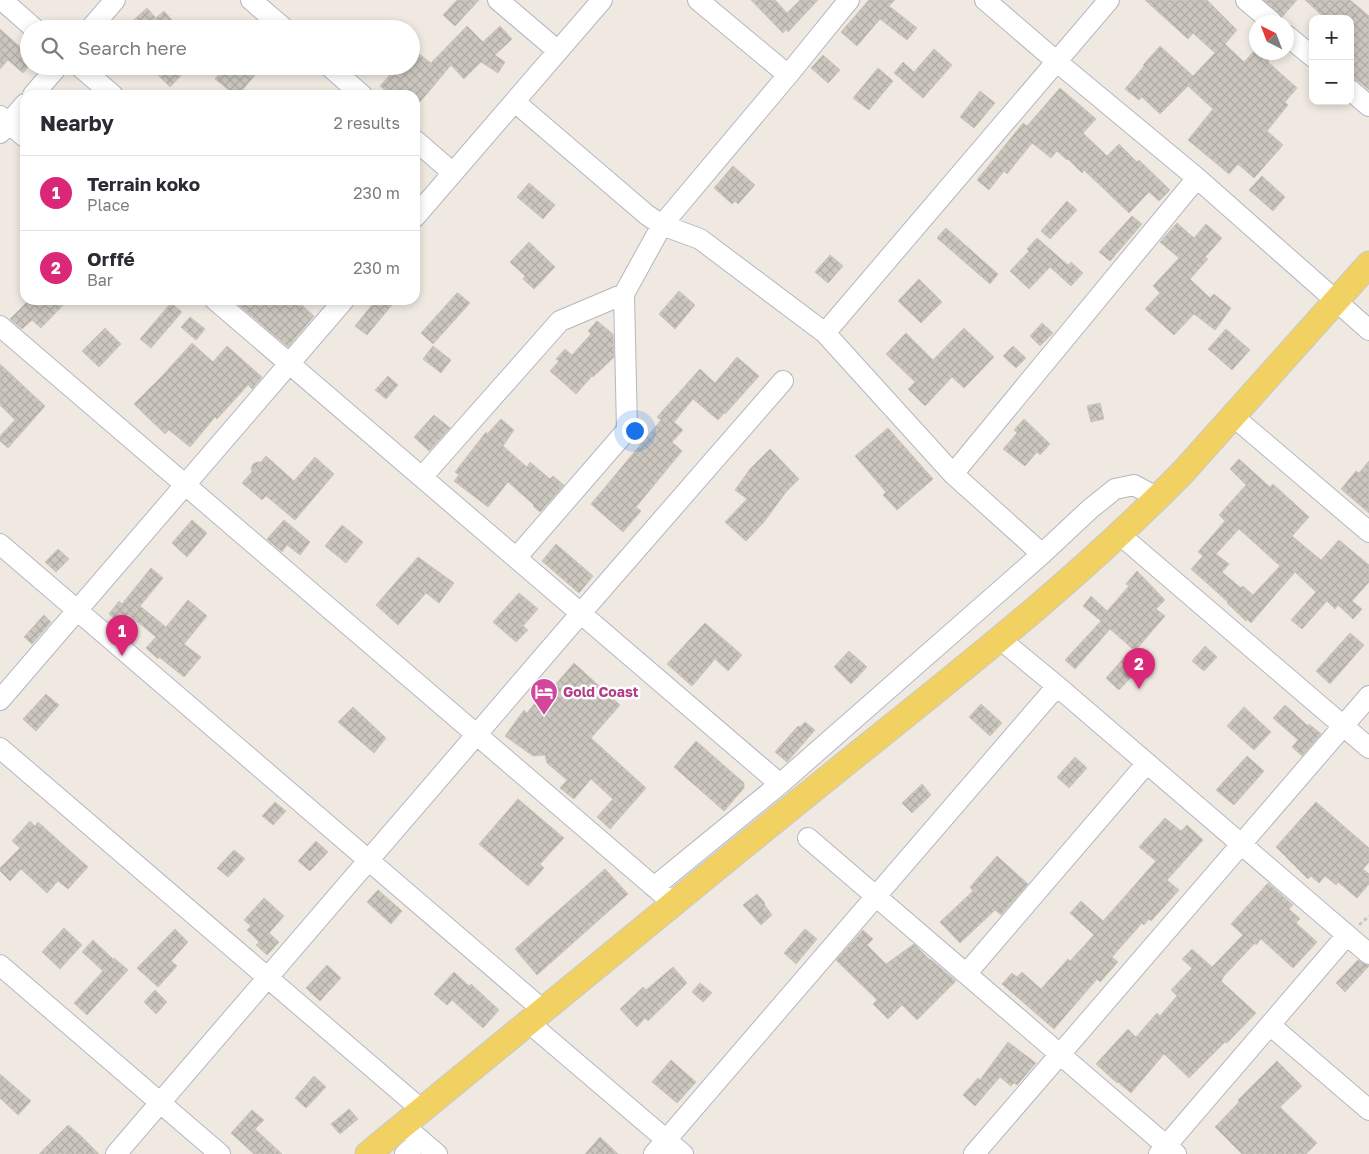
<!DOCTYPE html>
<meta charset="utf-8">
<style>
:root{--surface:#fff;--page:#f7f7f7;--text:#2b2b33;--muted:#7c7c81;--line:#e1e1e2;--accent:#db2777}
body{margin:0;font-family:"Golos Text",sans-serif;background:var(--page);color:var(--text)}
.controls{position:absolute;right:15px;top:15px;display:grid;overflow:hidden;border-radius:10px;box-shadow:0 2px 8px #0003}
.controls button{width:45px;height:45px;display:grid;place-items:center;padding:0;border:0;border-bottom:1px solid var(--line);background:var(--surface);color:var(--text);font:25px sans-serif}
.compass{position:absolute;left:1249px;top:15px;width:45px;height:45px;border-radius:50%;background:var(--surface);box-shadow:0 2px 8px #0003;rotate:318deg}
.you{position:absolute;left:634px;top:430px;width:18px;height:18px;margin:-12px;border:4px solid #fff;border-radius:50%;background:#1a73e8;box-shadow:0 0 0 8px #1a73e833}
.badge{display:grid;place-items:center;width:32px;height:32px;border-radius:50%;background:var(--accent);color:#fff;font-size:16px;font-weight:700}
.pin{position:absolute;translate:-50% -41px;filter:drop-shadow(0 1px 2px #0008)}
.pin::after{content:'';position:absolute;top:26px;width:18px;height:15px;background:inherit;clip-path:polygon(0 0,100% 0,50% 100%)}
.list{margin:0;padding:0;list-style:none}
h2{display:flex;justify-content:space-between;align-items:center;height:65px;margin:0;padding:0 20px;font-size:21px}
h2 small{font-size:16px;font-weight:400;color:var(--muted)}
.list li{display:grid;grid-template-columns:32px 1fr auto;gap:15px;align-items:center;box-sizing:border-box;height:75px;padding:0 20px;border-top:1px solid var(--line)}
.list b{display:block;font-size:19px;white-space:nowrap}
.list p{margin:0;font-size:16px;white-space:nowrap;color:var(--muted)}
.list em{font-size:16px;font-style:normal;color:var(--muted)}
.icon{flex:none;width:28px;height:28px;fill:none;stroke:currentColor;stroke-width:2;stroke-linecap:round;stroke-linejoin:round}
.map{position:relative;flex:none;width:1369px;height:1154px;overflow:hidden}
.search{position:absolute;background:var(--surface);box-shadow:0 2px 8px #0003;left:20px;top:20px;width:400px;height:55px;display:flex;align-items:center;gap:12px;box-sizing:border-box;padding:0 18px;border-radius:28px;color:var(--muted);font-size:19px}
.panel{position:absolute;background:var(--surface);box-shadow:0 2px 8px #0003;left:20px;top:90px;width:400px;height:215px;border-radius:15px}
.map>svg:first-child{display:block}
</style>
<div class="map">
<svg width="1369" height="1154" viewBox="0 0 1369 1154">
<defs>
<pattern id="building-cross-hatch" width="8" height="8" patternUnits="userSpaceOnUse" patternTransform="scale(1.25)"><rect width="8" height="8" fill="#cbc7bf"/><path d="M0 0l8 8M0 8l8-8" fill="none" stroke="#afaba4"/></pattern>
</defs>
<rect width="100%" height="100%" fill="#efe9e1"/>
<path fill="url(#building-cross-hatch)" stroke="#cbc5ba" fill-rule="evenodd" d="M457,0H479L455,26L443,15Z
M751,0H775L787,13L800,0H818L788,32L786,29L783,33Z
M869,0H895L889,6L917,28L907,40L880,19L857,46L841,32Z
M1145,0H1207L1237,30L1225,44L1244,62L1256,49V52H1259L1269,61L1268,62L1297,88L1285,102L1288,105L1267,131L1283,145L1254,178L1238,164L1229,174L1188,140L1213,109L1188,86L1160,114L1142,97L1139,100L1125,89L1144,66L1143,65L1160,46L1193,76L1215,53L1193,33L1188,39Z
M1264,0H1297L1282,17Z
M1305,0H1350L1369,16V90L1358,81L1350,78V19H1326Z
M147,8L156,18L164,11L180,29H124Z
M467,26L483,42L500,26L512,39L495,55L505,62L498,73L481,62L464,79L451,65L415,108V95H391L380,86L397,67L404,72L409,66H411V63L419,54L431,63Z
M0,29L29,55V66L23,73L8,60L0,69Z
M934,49L952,65L923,98L894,73L903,62L914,72Z
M823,55L840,70L828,83L811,68Z
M149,66H190L170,87Z
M226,66H247L256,74L238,95H235L215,79Z
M878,68L893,81L869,110L853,98Z
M1060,88L1096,119L1083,133L1107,156L1119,144L1137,162L1139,160L1170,190L1159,201L1149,192L1129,213L1084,170L1082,173L1068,159L1067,160L1057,151L1051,158L1032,143L1007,174L1004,171L989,190L977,180L1023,123L1027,126Z
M980,91L995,103L974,128L960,117Z
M733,166L755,185L738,204L735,201L732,204L714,188Z
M1262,176L1285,197L1273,211L1249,190Z
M529,183L555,205L543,219L517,197Z
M1067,201L1077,210L1050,239L1041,231Z
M1132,216L1142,224L1110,261L1099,252Z
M1177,223L1194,238L1206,224L1222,238L1205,257L1208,259L1190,279L1210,298L1214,294L1231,308L1215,330L1194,314L1174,335L1145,309L1160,293L1153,286L1179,258L1160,242Z
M946,228L998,274L990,284L937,238Z
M1037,238L1068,265L1071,262L1083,273L1071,286L1050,267L1029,289L1010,271L1029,251L1027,249Z
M529,242L555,267L534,289L523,279L525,276L510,262Z
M830,255L843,266L828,283L815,272Z
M919,279L942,302L921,323L898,301Z
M679,291L695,305L675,329L659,314Z
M457,293H458L470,303L433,344L421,333Z
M29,300H68L41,328L32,320L22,329L10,319Z
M233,300H296L314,316L288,347Z
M376,300H396L367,335L355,326Z
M171,303L182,312L151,348L140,339Z
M190,317L205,329L196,340L181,327Z
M597,321L613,334L614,357L593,377L592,376L576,394L550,371L559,361L556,359L565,349L572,355L591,334L588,331Z
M1042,323L1053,333L1040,346L1030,336Z
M105,328L121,344L99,367L82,351Z
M964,328L994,357L964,388L952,377L925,406L908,389L915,382L886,354L906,333L933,360Z
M1226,329L1250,350L1232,370L1208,349Z
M192,343L213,362L227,346L262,377L252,389L248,385L217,419L215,417L190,447L169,430L165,434L134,404L163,375Z
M433,346L451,360L441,373L423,359Z
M1013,346L1026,358L1016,368L1003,356Z
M737,357L759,376L725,414L724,413L718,420L693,399L674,422L683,430L672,442L682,451L636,507L641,511L623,532L591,504L661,420L657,417L700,369L715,383Z
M0,364L45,406L8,448L0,441V436L15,420L0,405Z
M388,376L398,385L386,399L375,390Z
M1100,403L1104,419L1091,422L1087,406Z
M434,415L450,428L429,451L414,437Z
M501,419L514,430L503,446L527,467L530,462L550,479L553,476L564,485L540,512L533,506L534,505L508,482L488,507L454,481L459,475L455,472L486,432L487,434Z
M1024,419L1050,444L1040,455L1037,452L1025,466L1003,449L1017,433L1014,430Z
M888,428L933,479L897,510L883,495L886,492L855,456Z
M770,449L799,479L786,492L764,522L746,541L725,522L747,499L735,490L750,469Z
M266,456L294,481L315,457L334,474L295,520L266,496L262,500L242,483L252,472L251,469L253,464L257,462H261Z
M1239,459L1270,487L1273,484L1309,517L1292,536L1321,560L1339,540L1369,565V582L1352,601L1362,609L1353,619L1338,605L1335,609L1327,601L1302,629L1291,620L1316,592L1295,572L1251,623L1247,619L1246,621L1227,603L1228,602L1191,569L1203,556L1198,552L1225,521L1219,515L1246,485L1230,469ZM1239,529L1280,566L1253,595L1243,586L1241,588L1222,572L1229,564L1216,554Z
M1369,461V513L1341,489L1356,471L1359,473Z
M192,520L207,533L187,557L172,543Z
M284,520L310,542L300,555L287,545L282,552L267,539Z
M342,525L363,542L346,563L325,546Z
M556,544L593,576L579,593L542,561Z
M58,549L69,559L56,572L45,562Z
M418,557L454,583L439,603L426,593L398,625L376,605Z
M151,568L163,578L140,606L166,627L188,600L207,616L184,644L201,657L184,677L159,657L158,659L146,648L156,637L128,614L121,623L109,614L119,601L122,604Z
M1137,571L1165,600L1156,609L1165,616L1135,651L1110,629L1075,669L1065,660L1101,621L1083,606L1091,596L1107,611L1129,586L1126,584Z
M519,593L538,609L523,626L528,630L516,642L493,622Z
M44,615L51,622L32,644L24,637Z
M705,623L742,655L728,671L715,659L692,686L667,664Z
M1350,633L1364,645L1330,684L1316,671Z
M1205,646L1217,657L1204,671L1192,661Z
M849,651L867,667L851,684L834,667Z
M1130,651L1144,663L1119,690L1106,678Z
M574,663L620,705L591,738L646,788L610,829L597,817L613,799L591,779L574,799L560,788L567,780L547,763L545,755L533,756L505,736L524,710L527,713L540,697L543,699Z
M46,694L59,705L36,731L23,719Z
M981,704L1002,723L990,736L969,717Z
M1285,705L1308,726L1309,724L1321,734L1302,756L1292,747L1298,740L1273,718Z
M353,707L386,738L374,753L338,722Z
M1244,707L1271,732L1254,750L1227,726Z
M805,722L815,730L787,762L775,752L798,726L800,727Z
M696,741L744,783V788L724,811L674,767Z
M1247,756L1264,771L1234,805L1216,790Z
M1075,757L1087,768L1069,788L1057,777Z
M922,784L931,795L912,813L902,803Z
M518,799L564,838L540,864L544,868L528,886L479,844Z
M275,802L286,811L273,825L262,816Z
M1316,802L1369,848V862L1363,869L1369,874V884L1357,898L1338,882L1336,885L1325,876L1319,883L1311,876L1308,879L1276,847Z
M1165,818L1181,831L1187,825L1203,840L1167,880L1179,890L1151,921L1149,919L1144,925L1142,923L1112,957L1118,962L1100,982L1097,979L1054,1029L1002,984L1012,973L1017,977L1022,972L1041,989L1068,959L1070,961L1094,935L1070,913L1081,901L1103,921L1156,861L1139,847Z
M30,821L35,826L38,822L88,867L68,889L58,881L47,893L21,869L10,881L0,871V868L20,848L12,841Z
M316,841L328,852L310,871L298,861Z
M234,850L245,859L228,877L217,868Z
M997,856L1028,884L1001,915L995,910L960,943L940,922L973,891L970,887Z
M605,869L628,894L537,975L515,949Z
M1268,883L1293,905L1289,909L1300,919L1296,923L1317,942L1293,968L1261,939L1256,945L1255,943L1223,977V978L1221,981L1256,1013L1227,1043L1225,1042L1189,1078L1164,1054L1131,1093L1118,1082L1117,1083L1096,1064L1128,1029L1136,1037L1157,1013L1160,1016L1177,996L1171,990L1192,968L1182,959L1192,949L1212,967L1243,935L1231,924Z
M378,890L402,911L391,924L367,902Z
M757,894L765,903L764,904L772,915L761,925L743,905Z
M264,898L284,916L269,933L279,942L267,955L256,945L259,942L247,930L251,926L244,920Z
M64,928L82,945L60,969L42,952Z
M175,929L188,942L171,961L177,966L158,987L137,968Z
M805,929L817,939L796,964L784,953Z
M863,930L873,939L867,945L886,964L914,944L930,960V959L956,981L917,1020L902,1005L888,1019L873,1004L877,1000L836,960Z
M93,940L113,959L114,958L128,970L87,1015L74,1003L103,971L82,952Z
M1358,960L1369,966L1345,992L1336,983Z
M327,965L341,978L320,1001L306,988Z
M673,967L687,983L648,1021L645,1018L637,1027L620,1009L643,987L646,990Z
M454,972L469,986L471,984L499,1010L483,1028L452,1000L447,1005L434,994Z
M700,983L712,993L703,1002L692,992Z
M155,990L167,1002L156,1014L144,1002Z
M1008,1042L1036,1063L1017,1085L1014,1083L1011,1086L1000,1077L975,1106L963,1095L978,1078L980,1080Z
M671,1060L696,1082L677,1103L652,1082Z
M1277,1061L1302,1086L1280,1107L1317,1143L1306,1154H1242L1215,1127L1239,1102L1238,1100Z
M0,1074L31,1101L18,1115L0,1098Z
M314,1076L326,1087L306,1108L295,1098Z
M349,1109L358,1119L340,1134L331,1124Z
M252,1110L264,1120L255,1129L282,1154H254L231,1133Z
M68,1125L81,1136L99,1154H39Z
M600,1137L618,1154H585Z"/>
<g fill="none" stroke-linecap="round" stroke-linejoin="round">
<defs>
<path id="minor" d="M2,0L35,29
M251,0L285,29
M498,0L558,51
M698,0L788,75
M985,0L1056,61L1197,178L1369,330
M1246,0L1272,22
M90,29L115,0
M1286,35L1313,57
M79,66L113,95
M329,66L362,95
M1350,90L1369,106
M33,95L58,66
M515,102L647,215L662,225L700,239L825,333L953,474L1042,554
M0,116L25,137
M0,133L25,104
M415,140L453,173
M415,217L602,0
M215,300L780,784
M0,326L673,903
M825,333L1109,0
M1234,417L1369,532
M953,474L1197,178
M422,477L560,321L624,294
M1119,534L1369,748
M0,544L543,1010
M516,558L627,430L624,294L662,225L788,75L849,0
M1000,639L1057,686L1369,954
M0,700L344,300
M0,748L422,1110
M808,838L1176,1154
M654,887L780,784L1042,554L1090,509L1115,489L1134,485L1158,498
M0,965L220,1154
M966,974L1147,763
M528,1022L683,1154
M1270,1025L1369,1110
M403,1125L437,1154
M116,1154L581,613L783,381
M405,1154L421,1140
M654,1154L1057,686
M974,1154L1369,696
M1159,1154L1347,935"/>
<path id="major" d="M368,1154C518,1030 668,907 819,785C944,684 1072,586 1184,471L1369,264"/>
</defs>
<use href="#minor" stroke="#b4b7c1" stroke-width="22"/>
<use href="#major" stroke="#c9c9c9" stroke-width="27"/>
<path stroke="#c9c9c9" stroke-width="3" stroke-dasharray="4 2.5" stroke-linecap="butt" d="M1359,925L1369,916"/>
<use href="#minor" stroke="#fff" stroke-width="20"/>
<use href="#major" stroke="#f2d163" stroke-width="25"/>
</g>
<defs>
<symbol id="hotel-pin" viewBox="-11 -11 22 30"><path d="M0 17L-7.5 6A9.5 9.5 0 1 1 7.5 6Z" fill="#d1479c" stroke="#fff"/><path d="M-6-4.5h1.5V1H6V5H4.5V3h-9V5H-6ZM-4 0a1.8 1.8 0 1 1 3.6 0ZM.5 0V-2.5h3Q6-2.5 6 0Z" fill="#fff"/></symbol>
</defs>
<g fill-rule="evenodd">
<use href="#hotel-pin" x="528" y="676" width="32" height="43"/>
</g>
<g text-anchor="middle" stroke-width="5" stroke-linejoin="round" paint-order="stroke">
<g font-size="14" font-weight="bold" fill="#b23c85" stroke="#fff" text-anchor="start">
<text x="563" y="697">Gold Coast</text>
</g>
</g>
</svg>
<div class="controls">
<button>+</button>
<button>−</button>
</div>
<svg class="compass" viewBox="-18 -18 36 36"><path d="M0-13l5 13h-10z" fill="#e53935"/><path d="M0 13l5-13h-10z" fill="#7c7c81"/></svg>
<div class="you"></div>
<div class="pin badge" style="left:122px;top:656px">1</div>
<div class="pin badge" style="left:1139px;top:689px">2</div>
<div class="search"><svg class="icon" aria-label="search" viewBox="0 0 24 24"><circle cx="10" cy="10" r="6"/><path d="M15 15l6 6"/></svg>Search here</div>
<section class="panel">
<h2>Nearby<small>2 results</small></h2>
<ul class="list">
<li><span class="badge">1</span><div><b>Terrain koko</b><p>Place</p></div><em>230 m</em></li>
<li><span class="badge">2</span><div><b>Orffé</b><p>Bar</p></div><em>230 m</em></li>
</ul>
</section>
</div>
